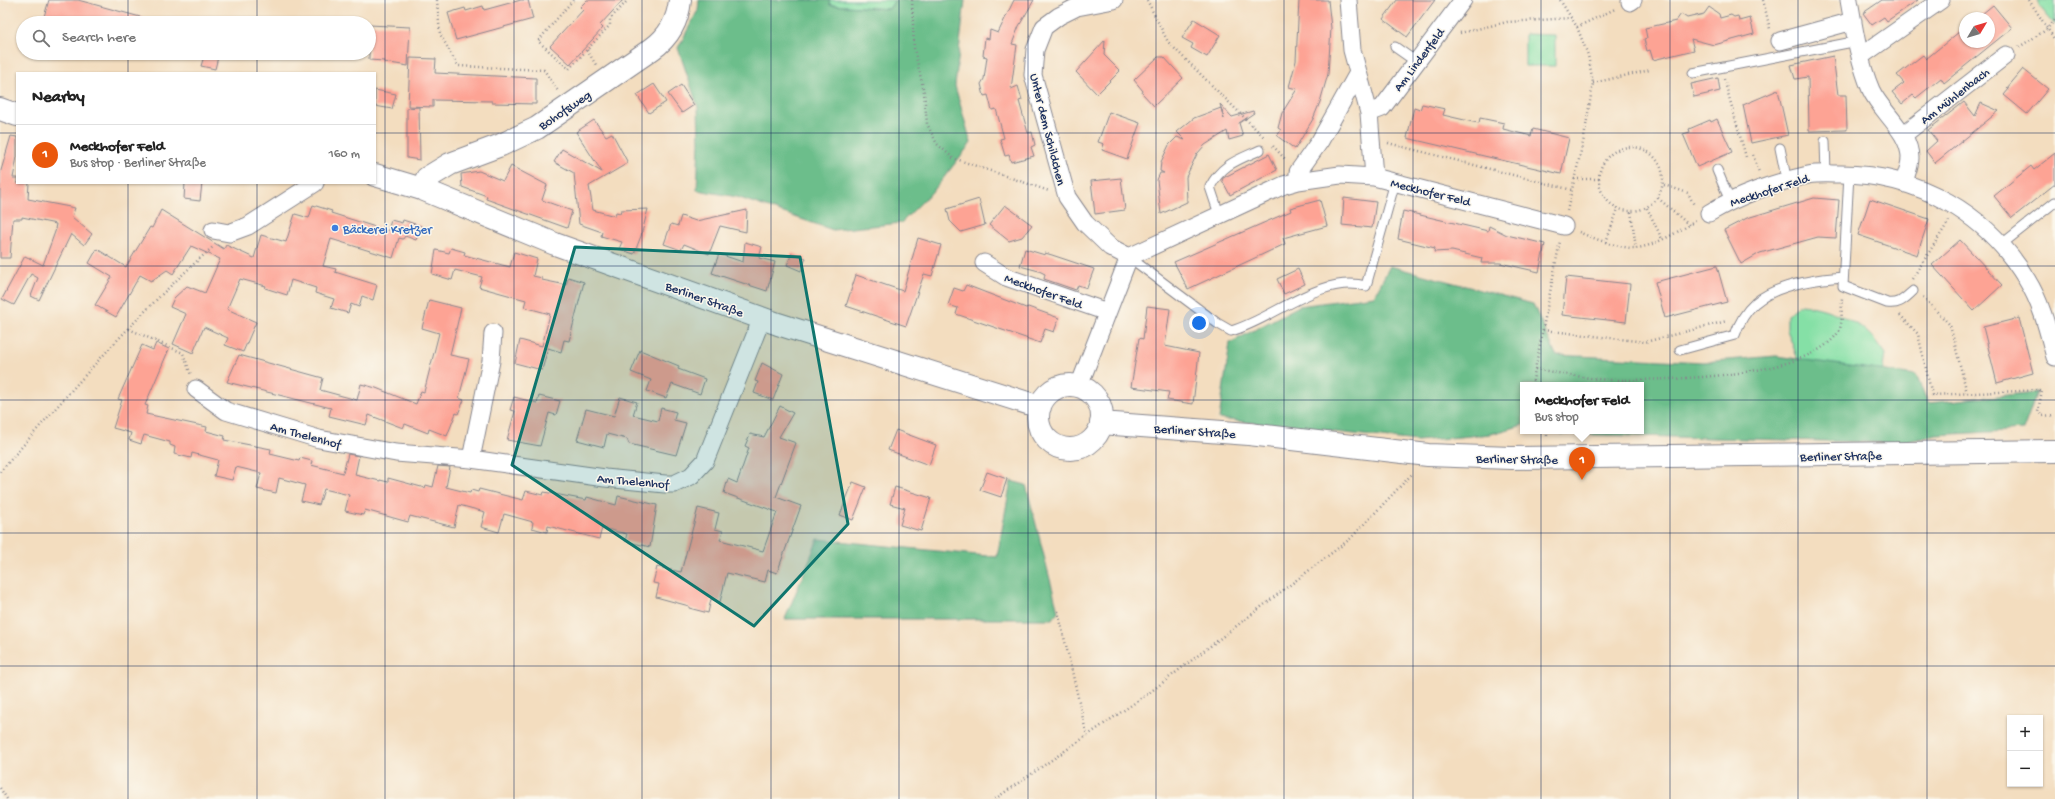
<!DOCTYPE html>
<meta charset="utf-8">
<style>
:root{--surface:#fff;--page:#f6f6f6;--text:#222;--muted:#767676;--line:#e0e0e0;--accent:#ea580c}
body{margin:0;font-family:"Gochi Hand",sans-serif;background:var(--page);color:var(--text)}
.controls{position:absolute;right:12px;bottom:12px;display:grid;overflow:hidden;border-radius:0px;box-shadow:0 1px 3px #0004}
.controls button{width:36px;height:36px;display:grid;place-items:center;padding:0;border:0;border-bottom:1px solid var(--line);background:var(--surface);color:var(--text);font:20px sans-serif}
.compass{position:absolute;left:1959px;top:12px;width:36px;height:36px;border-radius:50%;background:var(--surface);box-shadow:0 1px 3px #0004;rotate:52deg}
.you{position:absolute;left:1199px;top:323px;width:14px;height:14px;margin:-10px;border:3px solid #fff;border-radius:50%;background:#1a73e8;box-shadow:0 0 0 6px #1a73e833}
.badge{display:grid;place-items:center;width:26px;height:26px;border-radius:50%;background:var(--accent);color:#fff;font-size:13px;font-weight:700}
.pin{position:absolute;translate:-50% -33px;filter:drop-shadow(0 1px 2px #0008)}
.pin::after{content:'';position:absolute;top:21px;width:14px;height:12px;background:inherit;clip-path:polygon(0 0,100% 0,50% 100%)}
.popup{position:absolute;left:1520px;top:382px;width:124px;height:52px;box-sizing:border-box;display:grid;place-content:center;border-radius:0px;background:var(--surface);filter:drop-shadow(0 1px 3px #0005);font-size:13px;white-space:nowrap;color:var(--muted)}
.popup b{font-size:15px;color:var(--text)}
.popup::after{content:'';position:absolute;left:50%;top:100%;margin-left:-8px;border:8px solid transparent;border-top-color:var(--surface)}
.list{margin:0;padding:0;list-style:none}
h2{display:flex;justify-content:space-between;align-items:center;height:52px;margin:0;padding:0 16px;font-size:17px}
h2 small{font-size:13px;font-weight:400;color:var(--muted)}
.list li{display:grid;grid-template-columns:26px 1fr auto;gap:12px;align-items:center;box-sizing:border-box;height:60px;padding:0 16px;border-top:1px solid var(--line)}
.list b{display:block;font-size:15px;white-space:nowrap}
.list p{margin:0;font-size:13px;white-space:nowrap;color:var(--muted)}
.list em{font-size:13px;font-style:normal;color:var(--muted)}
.icon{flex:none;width:22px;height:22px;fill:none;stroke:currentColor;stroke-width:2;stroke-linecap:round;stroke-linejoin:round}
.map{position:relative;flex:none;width:2055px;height:799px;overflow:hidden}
.search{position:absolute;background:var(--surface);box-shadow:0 1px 3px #0004;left:16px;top:16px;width:360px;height:44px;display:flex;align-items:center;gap:10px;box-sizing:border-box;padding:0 14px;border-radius:22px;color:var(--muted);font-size:15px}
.panel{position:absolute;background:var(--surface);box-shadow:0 1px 3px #0004;left:16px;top:72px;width:360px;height:112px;border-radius:0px}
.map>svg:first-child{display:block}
</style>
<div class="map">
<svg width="2055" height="799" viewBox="0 0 2055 799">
<rect width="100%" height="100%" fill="#fbf7ec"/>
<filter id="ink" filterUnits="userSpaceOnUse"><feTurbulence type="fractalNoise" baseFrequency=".025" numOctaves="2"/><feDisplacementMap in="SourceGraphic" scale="8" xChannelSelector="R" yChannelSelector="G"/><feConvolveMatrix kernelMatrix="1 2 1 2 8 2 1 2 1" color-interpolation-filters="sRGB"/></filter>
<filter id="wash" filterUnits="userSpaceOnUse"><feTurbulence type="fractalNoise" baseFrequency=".012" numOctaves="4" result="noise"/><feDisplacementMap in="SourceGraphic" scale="16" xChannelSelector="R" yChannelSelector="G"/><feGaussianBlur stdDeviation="0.9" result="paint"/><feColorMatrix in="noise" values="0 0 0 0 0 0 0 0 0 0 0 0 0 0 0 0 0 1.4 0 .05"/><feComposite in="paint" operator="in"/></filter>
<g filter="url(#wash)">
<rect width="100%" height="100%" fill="#f3ddbf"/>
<path fill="#85e0a6" stroke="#508882" d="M829,0H895L889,9L830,5Z
M2037,0H2055V25L2040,7Z
M1525,34L1555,35V66H1525Z
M1798,305C1821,305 1849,317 1867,332C1874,338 1880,347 1885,354L1881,381L1805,378L1787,330V315Z"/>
<path fill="#6cbe8b" stroke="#447674" d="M699,0H829L830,5L889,9L895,0H965L955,86L971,143L934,190L901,223L833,230L737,197L697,190L699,142L698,107L678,48L698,10Z
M1390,266L1533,304L1556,355L1704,362L1776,356L1916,375L1928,403L2037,392L2023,430L1936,435L1900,443L1562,434L1553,431H1641V385H1523V425L1491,434L1417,441L1219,419L1230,343L1299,306L1374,296Z
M1011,481L1026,485L1058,611L1053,619H785L818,539L997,557Z"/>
<g id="blocks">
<path fill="#fda394" d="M49,0H78L144,18L143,23H42Z
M521,0H528L533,19L456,40L448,13L465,8L466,11L483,6L484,10Z
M587,0H623L600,25L603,28L570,64L550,46L583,10L580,7Z
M1014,0H1034L1019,26L1012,44L1017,45L1011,89L1018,86L1022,100L1019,101L1028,133L1032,132L1035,145L1031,147L1034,156L1011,162L1009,155L1005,156L1000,139L1004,138L996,109L992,110L988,95L984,96L981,84L984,79L987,57L983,56L985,38L989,39L990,30L998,33Z
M1299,0H1328L1331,28L1328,74L1320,102L1313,119L1295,149L1277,136L1281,130L1278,128L1282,113L1297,89L1289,87L1296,61Z
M1397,0H1435L1407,37L1383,19Z
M1882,0H1918L1887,21L1884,17L1872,25L1863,13Z
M1993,5L2012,28L1944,83L1941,78L1916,98L1913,95L1902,104L1892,92L1904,83L1897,75L1923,55L1926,59L1965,27V42H1989V18H1977Z
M1709,7L1719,14L1720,18L1731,15L1734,17L1738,16L1739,21L1750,18L1754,34L1714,45L1691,39L1694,50L1653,60L1650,50L1647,51L1644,39L1647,38L1645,28L1676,21L1681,14L1687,18L1704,14Z
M1194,19L1220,35L1207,57L1191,48L1193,44L1182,38Z
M369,25L410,27L408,66L384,62V61L369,60Z
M1105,40L1104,55L1120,71L1097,94L1076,72Z
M205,53H219L215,69L201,66Z
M1833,56L1838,95H1846L1847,130L1809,131L1808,77L1795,79L1791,65Z
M1158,57H1164L1183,78L1154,106L1142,93L1143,91L1134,80Z
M410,58L436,59L435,73L536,78V104L492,103V101L433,100V107L408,106Z
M2023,69L2048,89L2027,114L2004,95L2009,89L2007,88Z
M1718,78L1720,91L1694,97L1691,84Z
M654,84L666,102L649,113L637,95Z
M681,85L694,105L682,113L668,94Z
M375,90L396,94L392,109L375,106Z
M1778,90L1788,135L1751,143L1743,105Z
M1964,102L1975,116L1981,103L1999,111L1935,163L1926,151L1937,141L1928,130Z
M1220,104L1232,117L1253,111L1254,113L1239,123L1243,136L1229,140L1227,131L1205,145L1197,154L1186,177L1187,202L1161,214L1157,180L1160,173H1164L1160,171L1161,162L1169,145L1177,137L1185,140L1177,132L1194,118L1221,108L1224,119Z
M1422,104L1445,109L1443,115L1473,122L1479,123L1480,118L1504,123L1503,129L1531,136L1533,129L1569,138L1561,174L1407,138L1414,108L1420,110Z
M419,107L420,160L407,158V108Z
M1109,112L1140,123L1127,159L1102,150L1104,144L1098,142Z
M1717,119L1732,152L1697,167L1683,134L1690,132L1689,129L1710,120L1711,122Z
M594,120L606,136L612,133L628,163L589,186L593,210L615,216L616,212L620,213L621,210L648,209L641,236L634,254L619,249L622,242L601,236L602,232L579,224L574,173L554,162L562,149L602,172L576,132Z
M11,136L17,137V157L13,178H17V183H29L28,199L75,208L72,217L92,234L84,245L71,234L39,300L31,296L38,278L31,274L14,305L2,299L25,256L43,265L56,229H55L56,224L22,217V219H13L10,258H0V174Z
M2055,153V184L2012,218L1994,196L2031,166L2034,170Z
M1269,154L1277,170L1230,195L1222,180L1223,178Z
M511,166L547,185L542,200L572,211L567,228L486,199L487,196L462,187L461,174L479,171L503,181Z
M1121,178L1125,210L1095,214L1091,181Z
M185,183H202L200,201L184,199Z
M1344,198L1376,202L1372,228L1342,225Z
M1814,198L1839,200L1836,238L1818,237L1760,253L1741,264L1724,230L1747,218Z
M979,199L985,225L961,232L950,221L947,209Z
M1870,199L1929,219L1917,255L1858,235Z
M1320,200L1327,226L1283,238L1285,244L1188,289L1174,262L1291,211L1290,208Z
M313,205L332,211L331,213L388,231L391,220L402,223L403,220L421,226L416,240L405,236L403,239L399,238L393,258L331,239L323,266L336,269L335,272L377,285L373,300L362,296L359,307L351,304L348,313L331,308L334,299L315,293L316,288L291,280L287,295L265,288L266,286L240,279L227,309L256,322L243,352L225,345L228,338L204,327L193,353L173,344L186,314L170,307L174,298L187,286L205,293L220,259L191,246L173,274L167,270L151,281L140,275L116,317L95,305L112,277L89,263L97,249L126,267L150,227L152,228L161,210L224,249L226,245L254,258L261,235L286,242L295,214L309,218Z
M1005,205L1032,225L1022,237L1009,241L989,225Z
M747,210L746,232L720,226L709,254L684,244L681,250L664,244L671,224L678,226L681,216L696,221Z
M1403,211L1488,231L1489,226L1507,235L1545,244L1539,272L1500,263H1481L1482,258L1452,251L1434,252L1435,248L1398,239Z
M918,238L941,245L932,276L924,274L906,326L846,306L856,275L903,291Z
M1960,240L2002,285L1974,311L1932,265Z
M745,242L762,247L759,258L775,262L767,291L712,273L719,254L743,262Z
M451,248L465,252L464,255L510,267L514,252L537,259L533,276L542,278V280L566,285L568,277L584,282L569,341L564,340L561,352L548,348L542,370L515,363L520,340L542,346L550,314L524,307L526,300L479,287L482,277L455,270L452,280L432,274L436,250L449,253Z
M1025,249L1045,255V253L1052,255L1094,269L1087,288L1078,285L1076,290L1044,279L1045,274L1039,271L1020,266Z
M792,253L806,258L801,271L787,265Z
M1717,266L1727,302L1665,318L1655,282Z
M1298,269L1305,284L1284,294L1277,279Z
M1566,277L1630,284L1626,322L1562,315Z
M966,285L1026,308L1028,307L1059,318L1054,332L1045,329L1040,343L956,314L958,308L948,305L954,288L963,291Z
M429,300L461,308L450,355L469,359L459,398L464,400L458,414L456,413L447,436L429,429L428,433L405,424L403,428L369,415L366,425L329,416L331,408L227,382L239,355L323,378L320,390L357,400L361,384L376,388L416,404L421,391L424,392L439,333L422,328Z
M1147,306L1170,309L1165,346L1199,353L1193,404L1167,400L1169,392L1131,387L1139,338L1143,339Z
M2019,318L2033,373L1997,383L1983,327Z
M156,343L169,349L145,405L148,406L146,414L207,427L206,431L225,436L224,440L271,449L270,454L299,461L300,458L312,461L311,465L343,473L348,454L359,456L355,475L380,481V480L388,482V478L425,488L426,485L433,487L438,466L450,467L446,487L470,493L471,490L478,492L479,489L523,500L526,491L543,495L544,492L586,500L587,497L616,505L618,496L657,505L650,547L625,541L627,534L602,528L599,539L548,526L547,532L532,528L533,522L504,514L499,532L481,527L485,512L459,505L454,527L410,516L408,522L365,510L363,515L345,511L349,495L324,489L319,505L301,501L305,485L279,478L276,493L257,489L261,473L236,467L232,480L214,476L218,460L192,453L191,458L174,454L175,447L170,445V442L144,435L141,444L129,440L131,433L113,428L122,400L118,399L142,345L153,350Z
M640,350L679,366L678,369L705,379L700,394L672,384L666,398L647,391L651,380L631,372Z
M762,363L783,374L773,400L754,393L758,382L755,381Z
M539,396L560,401L556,415L549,413L540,446L507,440L515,411L510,410L514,397L537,403Z
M620,397L637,402L633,415L658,421L661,408L676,412L674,420L686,423L676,455L629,444L627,439L607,434L604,447L577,440L586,409L614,416Z
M780,406L793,413L779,437L796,443L776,497L801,506L777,573L768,570L765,582L727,573L720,602L711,599L708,613L689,608V606L656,597L659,584L653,583L657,567L681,572L698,508L719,513L715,529L723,531L720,540L763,551L777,512L724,493L728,479L737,483L749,448L745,446L750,434L764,437Z
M896,430L936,445L929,465L888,450Z
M987,472L1007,479L1001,497L980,490Z
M853,482L866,487L853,520L840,515Z
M895,487L931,498L921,531L900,525L905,508L890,504Z"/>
</g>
</g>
<g filter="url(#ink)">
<use href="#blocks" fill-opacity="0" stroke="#87868e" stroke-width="1"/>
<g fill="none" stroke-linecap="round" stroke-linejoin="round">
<defs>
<path id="lane" d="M1395,47L1415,61
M1693,73L1858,41
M1825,141L1826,174
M1780,148L1787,182
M1717,170L1730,201
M1849,174L1843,286L1887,303C1899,305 1904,299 1913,291
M1219,214L1210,187C1222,164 1238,160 1260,150
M2002,244L2055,202
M1129,257L1217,323L1231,331C1274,319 1320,274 1366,286L1395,182
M1680,350L1735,335C1739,323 1745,312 1755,303C1776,285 1816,279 1843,277"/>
<path id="street" d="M1114,0L1077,7L1059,16L1044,27L1035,50L1033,75L1067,197L1085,223L1110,247L1129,257
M1348,0L1352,50L1369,113L1374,177
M1849,0C1854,29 1859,62 1871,90C1881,112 1910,132 1910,158C1910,166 1906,175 1904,182
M1630,2L1633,0
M1780,41L1853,21
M1861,56L1941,0
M1369,113L1382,108L1463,0
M1903,135L2006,55
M1298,181V172L1320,141L1358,73
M1709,213C1737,196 1776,182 1808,175C1818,173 1831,174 1841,174C1918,174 1988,214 2027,280C2042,304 2048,331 2055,357
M213,230L229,233L248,226L315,183
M984,263L1006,277L1107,312
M1079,386L1129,257L1284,185L1298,181L1340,175L1374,177L1564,226
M196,389L226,411L319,439L396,453L471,459L605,478L665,484H674L691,476L705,461L762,318
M471,459L491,361L493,333"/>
<path id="secondary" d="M422,189L427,178L450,164L501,145L537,128L652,49C669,37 678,21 680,0"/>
<path id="primary" d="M0,109L17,115
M375,175L422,189L555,244L778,324L1040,407
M1038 417a32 32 0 1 1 64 0a32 32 0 1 1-64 0Z
M1101,423L1249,434L1428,455L1511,458L2055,451"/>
</defs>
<use href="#lane" stroke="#87868e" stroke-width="11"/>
<use href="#street" stroke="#87868e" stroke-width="19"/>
<use href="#secondary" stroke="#87868e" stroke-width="24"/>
<use href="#primary" stroke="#87868e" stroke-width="24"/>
<path stroke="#87868e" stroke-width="2.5" stroke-dasharray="1 3" stroke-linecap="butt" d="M437,0L440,34L458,66L544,70L558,91
M573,0L538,41L569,69L610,25V19L628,0
M912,0L914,48L924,92L927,124L937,144L953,158L1049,191
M1147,0L1168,42L1265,138
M1560,0L1577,27L1588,55L1593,83L1584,138L1567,211
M1763,0L1770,29
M2029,0L2055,40
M1577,27L1615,9
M1460,33L1507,22L1571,18
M2019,47L2046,30L2055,20
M587,50L596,65
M1724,79L1746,157
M1593,83L1650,70
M1388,143L1572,190
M1273,146L1286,160
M1599 179a32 32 0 1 1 64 0a32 32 0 1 1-64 0Z
M1753,155L1759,172
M1574,179H1599
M1664,185L1688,193L1694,205
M1658,198L1689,225
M1647,208L1662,239
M1631,212L1636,248
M1579,232C1592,238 1622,249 1636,248C1653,247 1681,230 1696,221
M1606,242L1618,209
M1912,279L1949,221
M1923,297L1950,325L1967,393
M1900,315L1918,334L1932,395L2042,390L2038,412L2042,416L2055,415
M129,329L183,353L191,375
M1543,330L1645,342L1727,321
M1535,369C1560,373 1588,379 1613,380C1665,380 1810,379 1839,331C1843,323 1841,308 1842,298
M1532,385L1560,241
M1547,431V438
M0,472C68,394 136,314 214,246
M1058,611L1087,736
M0,788L7,799
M995,799L1149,693L1350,539L1413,473"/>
<use href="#lane" stroke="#fff" stroke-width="9"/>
<use href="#street" stroke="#fff" stroke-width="17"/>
<use href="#secondary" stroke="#fff" stroke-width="22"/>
<use href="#primary" stroke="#fff" stroke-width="22"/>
</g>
</g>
<path fill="#0f766e" fill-opacity="0.2" stroke="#0f766e" stroke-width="3" stroke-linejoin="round" d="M575,247L800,257L848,524L754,626L512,465Z"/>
<path fill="none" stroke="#1b2f5e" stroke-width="1" stroke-opacity="0.55" d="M128,0V23M257,0V23M385,0V799M514,0V799M642,0V799M771,0V799M899,0V799M1028,0V799M1156,0V799M1284,0V799M1413,0V799M1541,0V799M1670,0V799M1798,0V799M1927,0V799M128,53V73M257,53V73M0,133H17M375,133H2055M128,183V799M257,183V799M0,266H2055M0,400H2055M0,533H2055M0,666H2055"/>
<circle fill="#3f7fe0" stroke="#fbf7ec" stroke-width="1.5" cx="335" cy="228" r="4"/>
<g text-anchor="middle" stroke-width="3" stroke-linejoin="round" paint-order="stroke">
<g font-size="13" fill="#1b2f5e" stroke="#fbf7ec">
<text transform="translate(1418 59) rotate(-53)" y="5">Am Lindenfeld</text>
<text transform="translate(1954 95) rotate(-38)" y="5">Am Mühlenbach</text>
<text transform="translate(564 109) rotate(-34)" y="5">Bohofsweg</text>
<text transform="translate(1049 129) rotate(76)" y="5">Unter dem Schildchen</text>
<text transform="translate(1769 189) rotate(-18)" y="5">Meckhofer Feld</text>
<text transform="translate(1431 191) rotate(14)" y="5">Meckhofer Feld</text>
<text transform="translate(1044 290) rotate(20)" y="5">Meckhofer Feld</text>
<text transform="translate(705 298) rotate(20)" y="5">Berliner Straße</text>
<text transform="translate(1195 430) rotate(4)" y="5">Berliner Straße</text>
<text transform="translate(306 434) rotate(15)" y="5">Am Thelenhof</text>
<text transform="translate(1841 455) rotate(-1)" y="5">Berliner Straße</text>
<text transform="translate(1517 458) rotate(1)" y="5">Berliner Straße</text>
<text transform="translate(633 480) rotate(5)" y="5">Am Thelenhof</text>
</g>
<g font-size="13" fill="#366cbe" stroke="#fbf7ec" text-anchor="start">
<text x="343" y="233">Bäckerei Kretzer</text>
</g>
</g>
</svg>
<div class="controls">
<button>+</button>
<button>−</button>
</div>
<svg class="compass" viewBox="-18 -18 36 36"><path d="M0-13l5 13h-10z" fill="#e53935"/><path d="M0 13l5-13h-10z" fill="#767676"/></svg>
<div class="you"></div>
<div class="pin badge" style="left:1582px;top:480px">1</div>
<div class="popup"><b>Meckhofer Feld</b>Bus stop</div>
<div class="search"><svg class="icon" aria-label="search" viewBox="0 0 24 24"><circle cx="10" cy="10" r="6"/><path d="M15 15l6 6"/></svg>Search here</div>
<section class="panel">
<h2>Nearby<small></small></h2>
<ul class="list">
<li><span class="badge">1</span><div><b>Meckhofer Feld</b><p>Bus stop · Berliner Straße</p></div><em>160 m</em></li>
</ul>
</section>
</div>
